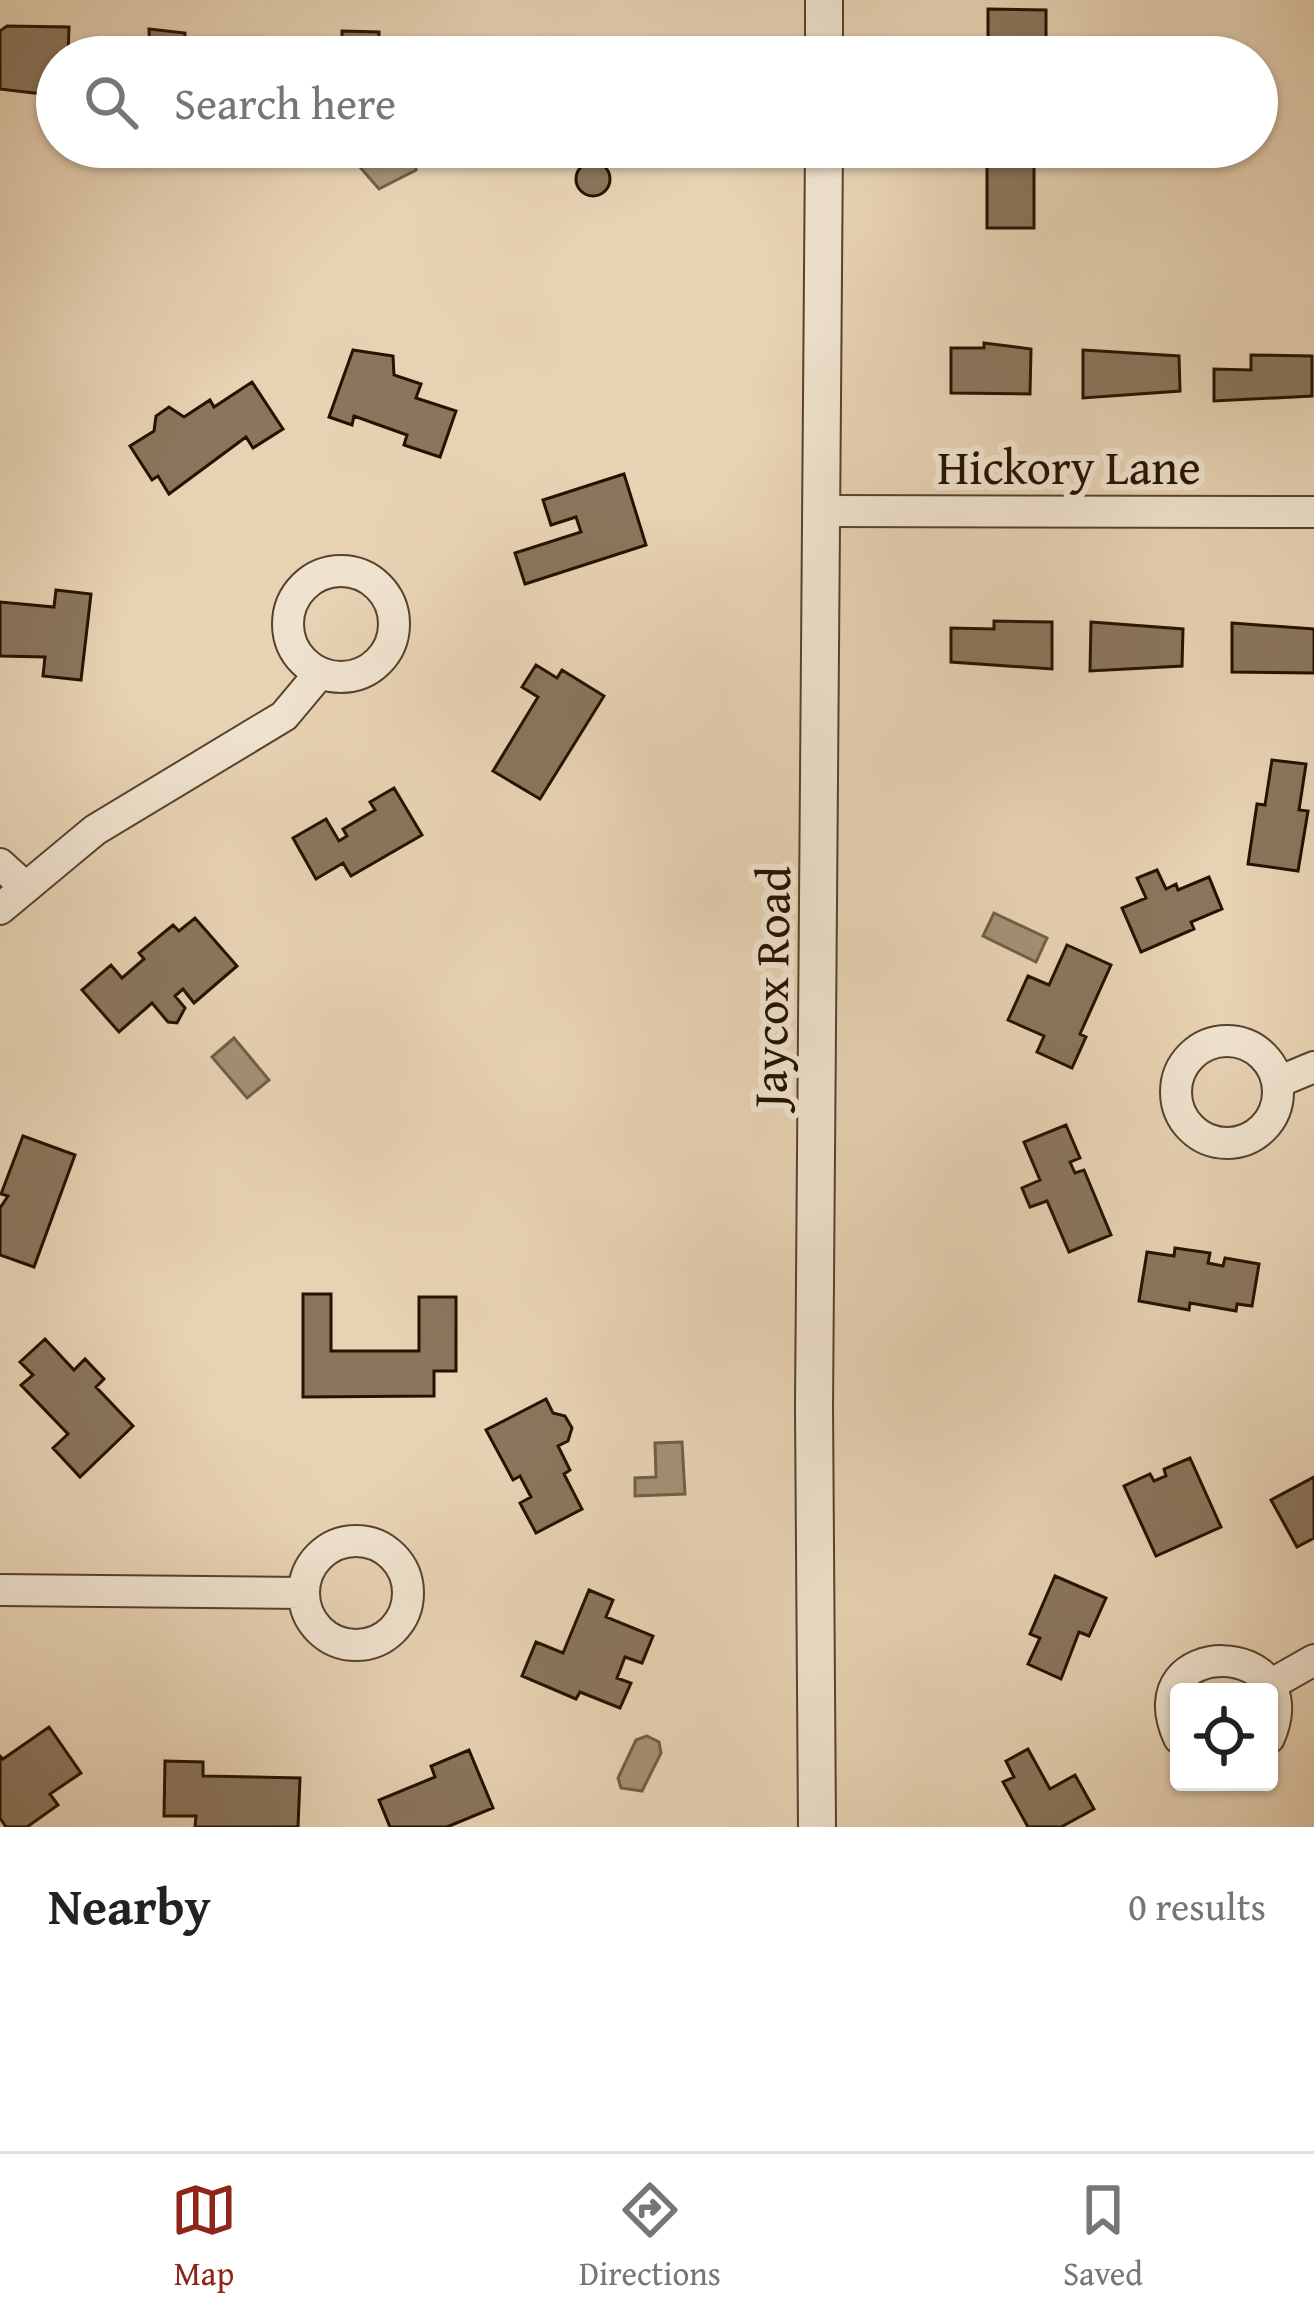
<!DOCTYPE html>
<style>
:root{--surface:#fff;--page:#f6f6f6;--text:#222;--muted:#767676;--line:#e0e0e0;--accent:#8f2418}
body{margin:0;font-family:"Gentium Book Plus",serif;background:var(--page);color:var(--text)}
.controls{position:absolute;right:36px;bottom:36px;display:grid;overflow:hidden;border-radius:12px;box-shadow:0 3px 9px #0004}
.controls button{width:108px;height:108px;display:grid;place-items:center;padding:0;border:0;border-bottom:3px solid var(--line);background:var(--surface);color:var(--text);font:60px sans-serif}
.list{margin:0;padding:0;list-style:none}
h2{display:flex;justify-content:space-between;align-items:center;height:156px;margin:0;padding:0 48px;font-size:51px}
h2 small{font-size:39px;font-weight:400;color:var(--muted)}
.icon{flex:none;width:66px;height:66px;fill:none;stroke:currentColor;stroke-width:2;stroke-linecap:round;stroke-linejoin:round}
.map{position:relative;flex:none;width:1314px;height:1827px;overflow:hidden}
.search{position:absolute;background:var(--surface);box-shadow:0 3px 9px #0004;left:36px;right:36px;top:36px;height:132px;display:flex;align-items:center;gap:30px;box-sizing:border-box;padding:0 42px;border-radius:66px;color:var(--muted);font-size:45px}
.sheet{height:324px;background:var(--surface)}
nav{display:flex;justify-content:space-around;align-items:center;box-sizing:border-box;height:168px;border-top:3px solid var(--line);background:var(--surface);font-size:33px;color:var(--muted)}
nav a{display:grid;justify-items:center;gap:6px}
nav .on{color:var(--accent)}
.map>svg:first-child{display:block}
</style>
<div class="map">
<svg width="1314" height="1827" viewBox="0 0 1314 1827">
<rect width="100%" height="100%" fill="#e7d2b3"/>
<filter id="stains"><feTurbulence type="fractalNoise" baseFrequency=".00167" numOctaves="4"/><feColorMatrix values="0 0 0 0 .2 0 0 0 0 .09 0 0 0 0 .02 0 0 0 .5 -.17"/></filter>
<radialGradient id="worn" r=".72"><stop offset=".6" stop-color="#630" stop-opacity="0"/><stop offset="1" stop-color="#630" stop-opacity=".3"/></radialGradient>
<path fill="#a59176" stroke="#725e47" stroke-width="3" d="M394,147L416,151V170L379,189L359,166L360,152Z
M994,913L1047,938L1036,962L983,936Z
M234,1038L269,1080L247,1098L212,1057Z
M682,1442L685,1494L635,1496V1478L656,1477L655,1443Z
M647,1736L659,1742L661,1753L642,1791L621,1788L618,1778L636,1740Z"/>
<path fill="#8a765d" stroke="#251200" stroke-width="3" d="M988,9L1046,10V57H996V44L988,43Z
M7,26L69,27L68,57H57L51,95L0,89V31Z
M149,29L185,33V57H150Z
M342,31L379,32V57H342Z
M529,46H565V57H529Z
M539,147H580V153L572,162L548,161Z
M987,147H1034V228H987Z
M576 179a17 17 0 1 1 34 0a17 17 0 1 1-34 0Z
M984,343L1031,349L1030,394L951,393V348H984Z
M353,350L393,356L394,375L421,384L416,398L456,411L440,457L404,445L407,435L354,416L352,425L329,417Z
M1083,350L1179,356L1180,391L1083,398Z
M1251,355L1312,356V396L1214,401V369L1251,370Z
M252,382L283,429L253,448L246,437L169,494L158,476L152,480L130,446L154,431L156,416L169,407L184,417L210,400L214,407Z
M624,474L646,545L525,584L515,553L581,532L576,517L551,525L543,500Z
M56,590L91,594L81,680L43,676L45,657L0,656V602L54,607Z
M994,621L1052,622V669L951,662V628L994,629Z
M1091,622L1183,629L1182,666L1090,671Z
M1232,623L1314,629V673L1232,672Z
M536,665L557,678L562,670L604,696L540,799L493,771L538,697L522,687Z
M1272,760L1306,764L1299,810L1308,811L1298,871L1248,864L1257,804L1265,805Z
M394,788L422,835L351,876L343,863L316,879L293,838L326,819L339,841L347,836L343,829L375,810L370,802Z
M1157,870L1166,889L1176,884L1178,890L1209,877L1222,909L1191,922L1194,929L1141,952L1122,908L1146,898L1137,878Z
M195,918L237,966L194,1003L183,989L175,996L185,1008L177,1023L168,1022L152,1003L119,1032L82,990L111,965L122,978L144,959L139,953L173,925L179,931Z
M1067,945L1111,965L1080,1034L1086,1037L1072,1068L1037,1052L1044,1036L1008,1020L1028,976L1049,985Z
M1066,1125L1080,1158L1070,1162L1075,1173L1084,1170L1111,1235L1069,1252L1047,1201L1030,1207L1022,1188L1040,1180L1024,1142Z
M23,1136L75,1155L34,1267L0,1255V1208L8,1196L1,1194Z
M1175,1248L1210,1253L1208,1263L1223,1266L1225,1258L1259,1264L1252,1306L1237,1304L1236,1311L1190,1303L1189,1310L1139,1301L1147,1252L1174,1256Z
M303,1294H331V1351H419V1297H456V1371H434V1396L303,1397Z
M45,1339L74,1370L85,1359L104,1379L96,1387L133,1426L80,1477L53,1448L68,1434L21,1385L33,1375L20,1362Z
M546,1399L553,1413L565,1416L572,1428L568,1441L558,1446L570,1470L564,1474L582,1509L536,1533L520,1503L531,1497L520,1476L513,1480L486,1430Z
M1190,1458L1221,1527L1156,1556L1124,1486L1150,1474L1154,1481L1166,1476L1164,1469Z
M1314,1477V1538L1297,1547L1271,1500Z
M1055,1576L1106,1598L1089,1636L1079,1632L1061,1679L1028,1664L1040,1638L1030,1634Z
M589,1590L613,1600L606,1617L653,1636L642,1663L625,1657L617,1678L631,1683L620,1708L580,1692L576,1699L522,1676L536,1642L563,1653Z
M49,1727L81,1773L50,1794L58,1805L27,1827H6L0,1818V1756L3,1759Z
M1028,1749L1050,1789L1075,1775L1094,1809L1061,1827H1028L1003,1782L1014,1777L1006,1761Z
M469,1750L493,1808L447,1827H390L379,1800L435,1777L431,1766Z
M165,1761L203,1762V1776L300,1778L298,1827H195L196,1816H164Z"/>
<g fill="none" stroke-linecap="round" stroke-linejoin="round">
<defs>
<path id="minor" d="M824,511L1314,512
M288 624a53 53 0 1 1 106 0a53 53 0 1 1-106 0Z
M0,864L23,885
M0,909L95,830L284,716L320,673
M1176 1092a51 51 0 1 1 102 0a51 51 0 1 1-102 0Z
M1278,1082L1314,1067
M304 1593a52 52 0 1 1 104 0a52 52 0 1 1-104 0Z
M0,1590L304,1593
M1270,1685L1314,1660
M1179,1738C1131,1634 1314,1637 1269,1738"/>
<path id="tertiary" d="M824,57V0
M817,1827L814,1407L824,147"/>
</defs>
<use href="#minor" stroke="#56422d" stroke-width="34"/>
<use href="#tertiary" stroke="#56422d" stroke-width="40"/>
<use href="#minor" stroke="#efe2ce" stroke-width="30"/>
<use href="#tertiary" stroke="#efe2ce" stroke-width="36"/>
</g>
<g text-anchor="middle" stroke-width="12" stroke-linejoin="round" paint-order="stroke">
<g font-size="48" fill="#251200" stroke="#efe2ce">
<text x="1069" y="484">Hickory Lane</text>
<text transform="translate(771 987) rotate(-89)" y="17">Jaycox Road</text>
</g>
</g>
<rect width="100%" height="100%" filter="url(#stains)"/>
<rect width="100%" height="100%" fill="url(#worn)"/>
</svg>
<div class="controls">
<button><svg class="icon" aria-label="locate" viewBox="0 0 24 24"><circle cx="12" cy="12" r="6"/><path d="M12 2v4M12 18v4M2 12h4M18 12h4"/></svg></button>
</div>
<div class="search"><svg class="icon" aria-label="search" viewBox="0 0 24 24"><circle cx="10" cy="10" r="6"/><path d="M15 15l6 6"/></svg>Search here</div>
</div>
<section class="sheet">
<h2>Nearby<small>0 results</small></h2>
<ul class="list">
</ul>
</section>
<nav>
<a class="on"><svg class="icon" aria-label="map" viewBox="0 0 24 24"><path d="M3 6l6-2 6 2 6-2v14l-6 2-6-2-6 2zM9 4v14M15 6v14"/></svg>Map</a>
<a><svg class="icon" aria-label="directions" viewBox="0 0 24 24"><path d="M12 3l9 9-9 9-9-9zM9 14v-3h6M13 9l2 2-2 2"/></svg>Directions</a>
<a><svg class="icon" aria-label="saved" viewBox="0 0 24 24"><path d="M7 4h10v16l-5-4-5 4z"/></svg>Saved</a>
</nav>
